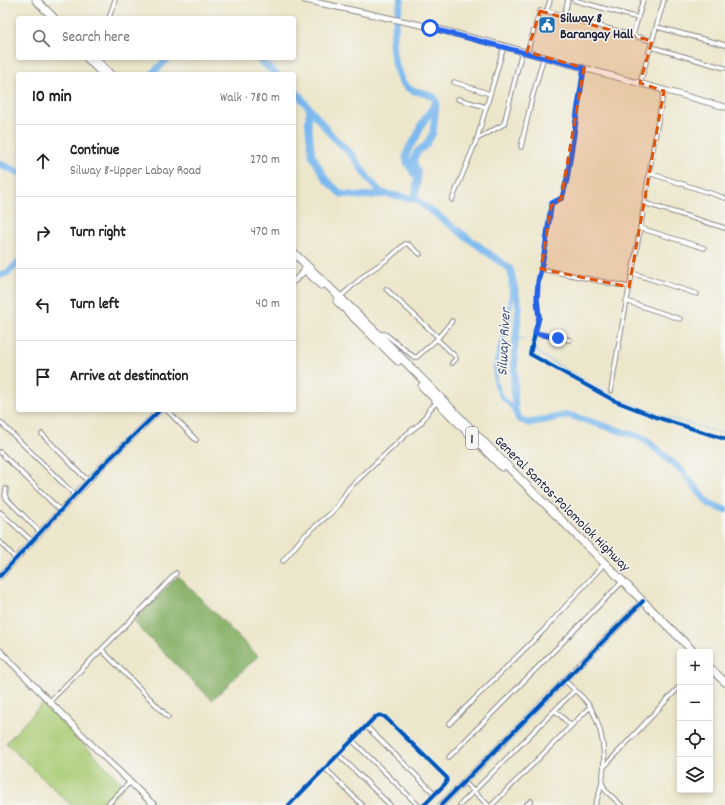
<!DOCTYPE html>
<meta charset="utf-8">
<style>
:root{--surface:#fff;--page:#f6f6f6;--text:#222;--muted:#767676;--line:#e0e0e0}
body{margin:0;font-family:Dekko,sans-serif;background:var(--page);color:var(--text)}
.controls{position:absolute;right:12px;bottom:12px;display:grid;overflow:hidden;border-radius:4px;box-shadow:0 2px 6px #0003}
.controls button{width:36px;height:36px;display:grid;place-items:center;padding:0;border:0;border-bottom:1px solid var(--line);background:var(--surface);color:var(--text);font:20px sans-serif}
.stop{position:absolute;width:12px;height:12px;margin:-9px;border:3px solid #2563eb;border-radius:50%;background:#fff}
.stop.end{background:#2563eb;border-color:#fff;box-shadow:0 1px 4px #0008}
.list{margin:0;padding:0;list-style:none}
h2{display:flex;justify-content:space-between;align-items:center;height:52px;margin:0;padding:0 16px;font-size:17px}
h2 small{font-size:13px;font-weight:400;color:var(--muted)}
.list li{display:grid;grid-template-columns:26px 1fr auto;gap:12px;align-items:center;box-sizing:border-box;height:72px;padding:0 16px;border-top:1px solid var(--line)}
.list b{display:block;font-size:15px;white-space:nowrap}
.list p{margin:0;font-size:13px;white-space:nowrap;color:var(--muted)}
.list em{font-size:13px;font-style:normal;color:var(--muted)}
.icon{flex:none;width:22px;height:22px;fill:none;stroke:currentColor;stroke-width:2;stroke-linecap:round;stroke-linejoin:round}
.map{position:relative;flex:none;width:725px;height:805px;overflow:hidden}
.search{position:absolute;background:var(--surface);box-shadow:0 2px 6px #0003;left:16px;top:16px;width:280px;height:44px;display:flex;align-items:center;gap:10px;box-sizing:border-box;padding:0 14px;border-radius:4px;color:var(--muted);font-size:15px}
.panel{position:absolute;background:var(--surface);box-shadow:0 2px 6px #0003;left:16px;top:72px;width:280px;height:340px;border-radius:4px}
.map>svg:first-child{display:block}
</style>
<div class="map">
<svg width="725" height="805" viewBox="0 0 725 805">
<rect width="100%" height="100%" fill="#f6f6f2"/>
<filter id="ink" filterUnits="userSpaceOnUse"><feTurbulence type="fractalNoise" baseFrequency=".025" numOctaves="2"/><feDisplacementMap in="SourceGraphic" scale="8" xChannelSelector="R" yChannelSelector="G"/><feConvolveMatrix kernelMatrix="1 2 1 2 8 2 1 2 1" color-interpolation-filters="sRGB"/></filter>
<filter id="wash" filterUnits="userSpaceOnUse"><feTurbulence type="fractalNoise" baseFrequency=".012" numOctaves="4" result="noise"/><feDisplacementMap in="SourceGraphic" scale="16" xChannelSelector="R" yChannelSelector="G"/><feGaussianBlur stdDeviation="0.9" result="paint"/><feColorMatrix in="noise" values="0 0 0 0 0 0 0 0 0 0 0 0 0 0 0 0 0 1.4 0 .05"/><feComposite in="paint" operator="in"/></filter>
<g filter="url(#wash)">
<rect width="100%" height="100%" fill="#ece6cb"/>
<path fill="#a9cc75" stroke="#667758" d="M43,703L125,786L106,805H71L6,743Z"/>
<path fill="#86b066" stroke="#546950" d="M178,576L258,656L212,700L133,622Z"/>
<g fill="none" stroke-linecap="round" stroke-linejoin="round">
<path stroke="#7db9ef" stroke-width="1" d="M516,338L525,339
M535,349L539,354L615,398L666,417L725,434"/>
<path stroke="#7db9ef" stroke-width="4" d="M510,269C511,286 512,302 509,319C504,342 486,371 500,394C504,401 510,405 515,410"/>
<path stroke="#7db9ef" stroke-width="7" d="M401,0L392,42L394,61L402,82L408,88L415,91L424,93L434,97L436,102L433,133L426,145L417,152L413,161L418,173L415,199
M257,58L276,74
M152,74L168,58
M294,89L310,109L308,121L312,155L326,180L341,194L359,196L386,194L415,199L510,269L519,307L515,345L514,391L515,410L519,419L529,423L569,415L643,438L682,471L709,504L725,510
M310,109L334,138L352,155L368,178L380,192L385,194
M0,164L18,172
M414,174L407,162L406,156L409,148L417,136L420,127L435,104
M0,275L7,273L18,263"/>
</g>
</g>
<g filter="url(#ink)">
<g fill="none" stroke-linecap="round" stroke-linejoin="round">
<defs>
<path id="street" d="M574,0L638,18
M547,11L550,0
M564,16L568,0
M109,18L115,0
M657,27L725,45
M633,35L643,0
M651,47L725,68
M527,52L540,11H547L652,41
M584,68L567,179L562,198L552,203L551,206L545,250L538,282L537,299L539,317L530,354L615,401L656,417L725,439
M454,82L490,94
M640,83L664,0
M458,99L486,107
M477,139L504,124L522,51
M521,147L531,102L544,56
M649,173L725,198
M452,200L477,139L504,46
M644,203L725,228
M640,228L704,248
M541,269L629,287
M632,273L697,294
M386,289L438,337
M340,297L367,273L388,259L405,244H408L420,254
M626,301L680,319
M535,333L570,340
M379,334H385L389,337L414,357H417L437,339L452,321
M437,339L455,356L456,359L452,363
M611,391C619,336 631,283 640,229C648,183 654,136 664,91
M167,410L196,440
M0,422L75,495
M42,434L88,481
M0,452L61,511
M6,489L5,496L7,499L40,532
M0,512L32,541
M0,542L16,559
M283,561L304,536L331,513L338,505L349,488L408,433L421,423L429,410L437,402
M102,650L168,717
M565,681C574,689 585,698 591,708C607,737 608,774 595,805
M50,701L151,600L176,573
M555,710L571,726
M449,724L544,630L604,564
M366,726L435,794
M352,740L418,805
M338,754L390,805
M449,757L623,581
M604,767L680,686
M325,768L362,805
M464,782L488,805
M602,783L606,791L621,805
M107,805L129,783
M289,805L375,717L380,715L385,717L447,778V780L445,784L424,805
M460,805L575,690
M492,805L590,707
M526,805L531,801"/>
<path id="secondary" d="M305,0L430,27L504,46L725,107
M294,281L308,268
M0,576L97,471L160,410
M0,651L112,765C127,778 139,792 154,805
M441,805L643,601"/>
<path id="highway" d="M36,0L54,18
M87,58L103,74
M94,58L110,74
M294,253L378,334L522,481L694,652
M305,269L321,285
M337,301L398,361
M422,386L502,467
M710,668L725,682"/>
</defs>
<use href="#street" stroke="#878483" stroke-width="5.5"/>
<use href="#secondary" stroke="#878483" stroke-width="7"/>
<use href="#highway" stroke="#878483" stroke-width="9"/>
<use href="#street" stroke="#fff" stroke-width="3.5"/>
<use href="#secondary" stroke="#fff" stroke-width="5"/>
<use href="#highway" stroke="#fff" stroke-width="7"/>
<defs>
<path id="cycleway" d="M584,68L567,179L562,198L552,203L551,206L545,250L538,282L537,299L539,317L530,354L615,401L656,417L725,439
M0,576L97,471L160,410
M289,805L375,717L380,715L385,717L447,778V780L445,784L424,805
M441,805L643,601"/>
</defs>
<use href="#cycleway" stroke="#f6f6f2" stroke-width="6"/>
<use href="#cycleway" stroke="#0057b8" stroke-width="4"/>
</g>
</g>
<g fill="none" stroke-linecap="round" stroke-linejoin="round" filter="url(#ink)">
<path stroke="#2563eb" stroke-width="5" d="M430,28L584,68L567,179L562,198L552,203L551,206L545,250L538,282L537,299L539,317L535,333L558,338"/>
</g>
<path fill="#de560e" fill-opacity="0.2" stroke="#de560e" stroke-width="3" stroke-dasharray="8 5" stroke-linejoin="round" d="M540,11L652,41L640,83L664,91L629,287L541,269L551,206L561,199L584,68L527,52Z"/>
<defs>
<symbol id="civic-square" viewBox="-11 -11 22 22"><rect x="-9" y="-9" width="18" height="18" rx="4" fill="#1f6fb2" stroke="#f6f6f2"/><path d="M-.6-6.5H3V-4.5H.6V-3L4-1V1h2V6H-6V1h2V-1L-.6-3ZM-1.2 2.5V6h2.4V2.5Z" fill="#fff"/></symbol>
</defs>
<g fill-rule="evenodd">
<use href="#civic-square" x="537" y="15" width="20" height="20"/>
</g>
<g text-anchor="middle" stroke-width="3" stroke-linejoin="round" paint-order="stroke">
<rect fill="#f6f6f2" stroke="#626272" stroke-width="1" x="466" y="427" width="12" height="22" rx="3"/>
<g font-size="13" font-weight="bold" fill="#22223b">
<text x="472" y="443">1</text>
</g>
<g font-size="14" font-weight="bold" fill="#22223b" stroke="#f6f6f2" text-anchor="start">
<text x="560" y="22">Silway 8<tspan x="560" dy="16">Barangay Hall</tspan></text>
</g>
<g font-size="14" fill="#22223b" stroke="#f6f6f2">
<text transform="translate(563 503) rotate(45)" y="5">General Santos-Polomolok Highway</text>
</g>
<g font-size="15" font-style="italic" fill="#42577a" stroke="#f6f6f2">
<text transform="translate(503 342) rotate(-87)" y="5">Silway River</text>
</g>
</g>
</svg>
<div class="controls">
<button>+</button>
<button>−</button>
<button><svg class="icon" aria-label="locate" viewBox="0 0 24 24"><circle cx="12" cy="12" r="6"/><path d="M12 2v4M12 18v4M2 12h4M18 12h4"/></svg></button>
<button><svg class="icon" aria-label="layers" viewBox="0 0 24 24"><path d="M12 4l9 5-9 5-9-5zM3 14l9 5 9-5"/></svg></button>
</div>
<div class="stop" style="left:430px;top:28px"></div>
<div class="stop end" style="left:558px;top:338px"></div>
<div class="search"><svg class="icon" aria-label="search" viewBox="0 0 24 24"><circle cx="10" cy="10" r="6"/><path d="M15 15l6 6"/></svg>Search here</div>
<section class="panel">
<h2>10 min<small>Walk · 780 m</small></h2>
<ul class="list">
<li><svg class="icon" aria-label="ahead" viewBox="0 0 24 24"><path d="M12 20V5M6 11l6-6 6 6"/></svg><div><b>Continue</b><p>Silway 8-Upper Labay Road</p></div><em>270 m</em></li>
<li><svg class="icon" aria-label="right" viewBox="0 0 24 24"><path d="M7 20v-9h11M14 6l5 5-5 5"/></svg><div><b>Turn right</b></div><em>470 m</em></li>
<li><svg class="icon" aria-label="left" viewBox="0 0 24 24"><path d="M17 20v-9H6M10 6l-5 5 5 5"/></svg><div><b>Turn left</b></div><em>40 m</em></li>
<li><svg class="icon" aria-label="arrive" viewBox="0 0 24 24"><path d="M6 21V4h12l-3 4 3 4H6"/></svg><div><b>Arrive at destination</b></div></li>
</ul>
</section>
</div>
